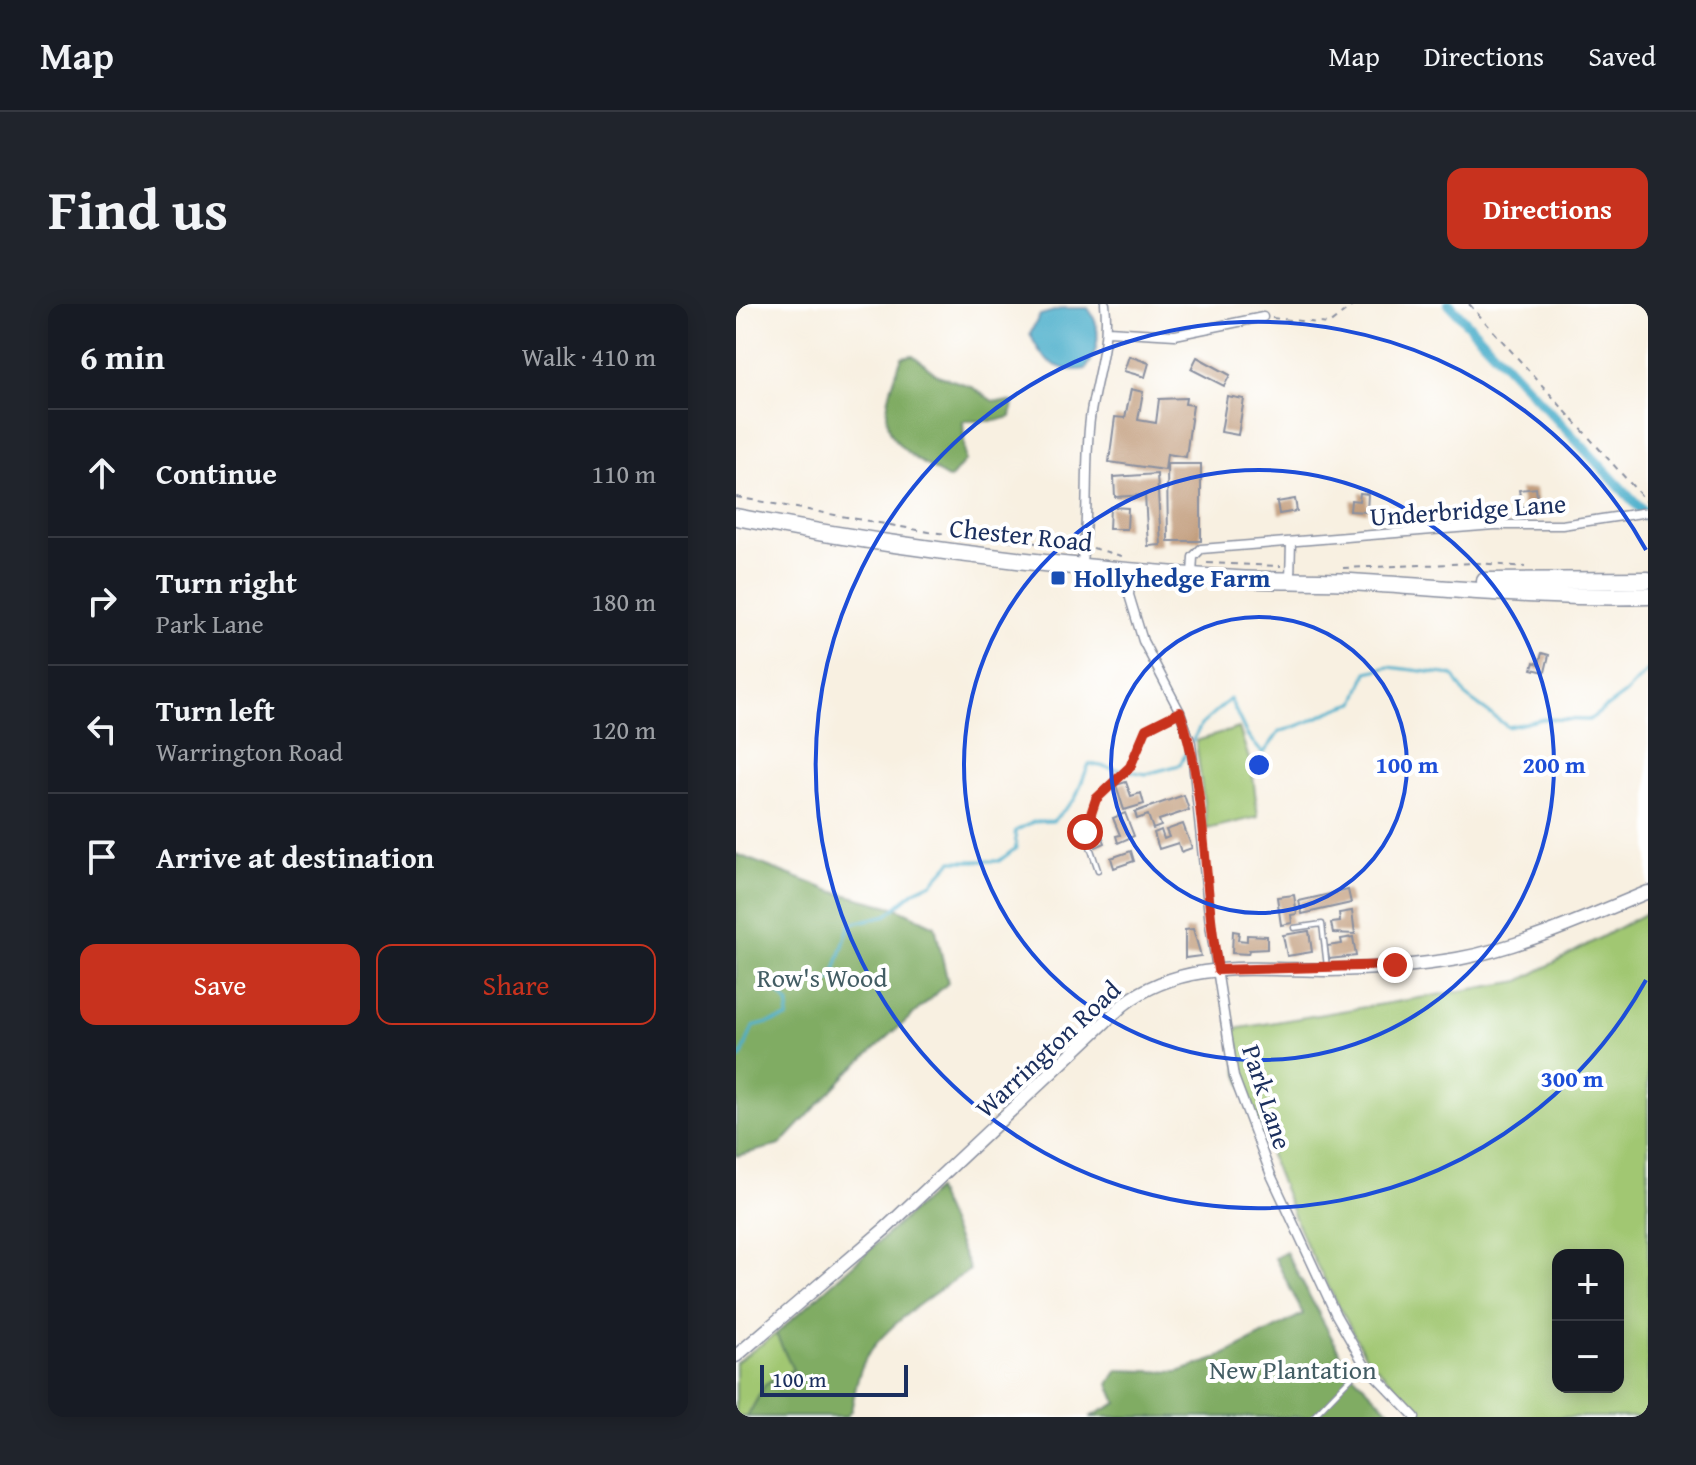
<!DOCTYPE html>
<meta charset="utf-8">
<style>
:root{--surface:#171b24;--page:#20242c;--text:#f1f3f6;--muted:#9ea1a6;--line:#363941;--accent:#c8321e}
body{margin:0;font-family:"Gentium Book Plus",serif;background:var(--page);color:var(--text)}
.controls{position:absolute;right:24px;bottom:24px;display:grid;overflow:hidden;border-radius:16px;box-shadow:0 4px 20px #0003}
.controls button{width:72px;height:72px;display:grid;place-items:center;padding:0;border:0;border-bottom:2px solid var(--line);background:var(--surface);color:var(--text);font:40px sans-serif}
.scale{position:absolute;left:24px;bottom:20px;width:148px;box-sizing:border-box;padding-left:8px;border:4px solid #1b2f5e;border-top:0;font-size:22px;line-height:28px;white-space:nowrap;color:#1b2f5e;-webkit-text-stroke:6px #fff;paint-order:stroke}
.stop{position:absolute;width:24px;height:24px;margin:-18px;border:6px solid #c8321e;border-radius:50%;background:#fff}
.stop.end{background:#c8321e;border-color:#fff;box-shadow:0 2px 8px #0008}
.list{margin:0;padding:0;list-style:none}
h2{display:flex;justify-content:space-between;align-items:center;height:104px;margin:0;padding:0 32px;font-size:34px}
h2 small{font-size:26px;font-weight:400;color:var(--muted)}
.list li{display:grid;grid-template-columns:52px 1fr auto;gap:24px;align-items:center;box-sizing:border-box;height:128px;padding:0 32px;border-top:2px solid var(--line)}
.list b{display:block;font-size:30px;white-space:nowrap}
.list p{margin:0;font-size:26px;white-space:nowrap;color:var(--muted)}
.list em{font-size:26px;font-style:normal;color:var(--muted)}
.actions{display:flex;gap:16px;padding:24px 32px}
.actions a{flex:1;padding:18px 0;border:2px solid var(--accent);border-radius:16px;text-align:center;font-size:28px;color:var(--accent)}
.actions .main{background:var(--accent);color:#fff}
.icon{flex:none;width:44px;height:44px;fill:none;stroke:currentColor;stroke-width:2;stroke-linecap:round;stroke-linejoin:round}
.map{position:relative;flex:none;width:912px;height:1113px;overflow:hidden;border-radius:16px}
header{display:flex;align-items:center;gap:48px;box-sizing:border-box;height:112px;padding:0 40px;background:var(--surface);border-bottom:2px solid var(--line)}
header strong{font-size:38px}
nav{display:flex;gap:44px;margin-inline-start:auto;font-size:28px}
.intro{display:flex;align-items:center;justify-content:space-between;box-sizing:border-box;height:192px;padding:0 48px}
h1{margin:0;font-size:56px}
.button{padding:20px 36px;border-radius:16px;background:var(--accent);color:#fff;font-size:28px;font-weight:700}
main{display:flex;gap:48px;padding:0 48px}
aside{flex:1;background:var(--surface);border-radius:16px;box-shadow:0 4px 20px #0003}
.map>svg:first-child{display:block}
</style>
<header>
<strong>Map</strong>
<nav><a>Map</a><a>Directions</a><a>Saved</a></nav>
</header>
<div class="intro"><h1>Find us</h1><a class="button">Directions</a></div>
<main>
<aside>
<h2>6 min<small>Walk · 410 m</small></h2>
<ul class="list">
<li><svg class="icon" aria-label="ahead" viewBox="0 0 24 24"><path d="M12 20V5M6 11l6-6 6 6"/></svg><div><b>Continue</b></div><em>110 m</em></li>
<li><svg class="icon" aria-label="right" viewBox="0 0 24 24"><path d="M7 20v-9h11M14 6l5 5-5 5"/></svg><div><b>Turn right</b><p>Park Lane</p></div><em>180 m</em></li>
<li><svg class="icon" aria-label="left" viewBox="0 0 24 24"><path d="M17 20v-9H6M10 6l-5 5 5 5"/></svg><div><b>Turn left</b><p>Warrington Road</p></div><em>120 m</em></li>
<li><svg class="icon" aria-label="arrive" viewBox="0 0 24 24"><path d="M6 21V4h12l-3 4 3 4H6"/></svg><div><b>Arrive at destination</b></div></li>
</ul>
<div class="actions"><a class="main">Save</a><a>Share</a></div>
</aside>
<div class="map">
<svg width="912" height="1113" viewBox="0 0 912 1113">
<rect width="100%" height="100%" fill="#fff"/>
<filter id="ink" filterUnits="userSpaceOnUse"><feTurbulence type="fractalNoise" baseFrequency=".0125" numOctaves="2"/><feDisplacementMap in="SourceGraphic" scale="16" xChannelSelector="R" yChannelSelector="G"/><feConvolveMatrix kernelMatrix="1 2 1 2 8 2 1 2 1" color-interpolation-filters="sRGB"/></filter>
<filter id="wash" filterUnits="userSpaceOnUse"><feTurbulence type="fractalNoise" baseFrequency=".006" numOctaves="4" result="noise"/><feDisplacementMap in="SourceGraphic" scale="32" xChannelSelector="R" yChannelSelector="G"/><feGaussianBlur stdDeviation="1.8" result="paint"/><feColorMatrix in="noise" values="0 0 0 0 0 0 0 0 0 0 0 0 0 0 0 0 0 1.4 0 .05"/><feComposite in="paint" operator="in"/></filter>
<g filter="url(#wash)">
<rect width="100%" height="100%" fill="#f8f0e1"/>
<path fill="#a1c772" stroke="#5e7b68" stroke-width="2" fill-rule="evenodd" d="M503,424L516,464L522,513L471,525L460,437Z
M912,608V1113H690L629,1051L569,939L502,771L498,725L784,677ZM822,951H882V1083H822Z
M40,1030L58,1066L36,1076L11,1113H0V1058Z"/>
<path fill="#80ac64" stroke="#4e6e61" stroke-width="2" d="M177,51L201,71L234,82L257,97L277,98L275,113L259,117H227L229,157L214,175C147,138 138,125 166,53Z
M0,550L95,587L161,604L199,622L212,679L112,769L44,841L0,852Z
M200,886L234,966C202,986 137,1028 125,1065C120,1078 118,1094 115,1107L110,1113H11L29,1081L57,1066L40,1030Z
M550,948L613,1066L660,1113H354L381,1099L373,1080L382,1066L442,1068L480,1055L567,1010L539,954Z"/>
<path fill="#4cafcb" stroke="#346f94" stroke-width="2" d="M328,4H352C367,24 363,46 350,65C321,70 304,55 294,29L304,11Z"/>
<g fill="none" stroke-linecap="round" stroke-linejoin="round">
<path stroke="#4cafcb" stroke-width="3" d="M456,438L465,421L494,395L511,431L527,450L544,427C571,422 592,405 619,399L631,368L653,363L717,371L731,393L772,423L807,415L853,416L889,390L912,366
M0,754H5L17,723L51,714L53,700L40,687L47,676H96L114,620L151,611L179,587L196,579L216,557H263L280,544L279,527L297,518L317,517L339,495L353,460L410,470L444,461L452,444"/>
<path stroke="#4cafcb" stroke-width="10" d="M713,0L912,213"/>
</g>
<g id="blocks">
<path fill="#c29e7e" d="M393,52L413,59L409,73L388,67Z
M461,53L494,71L488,82L455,65Z
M395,85L407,88L402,116L420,119L423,95L450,94L449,100L457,101L450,153L431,150L429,166L373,158L379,113L389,114Z
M491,92L508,95L502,131L485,128Z
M431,160H465V237H432Z
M421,170L425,241L412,242L409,191L379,193L378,173Z
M800,184L802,201L786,203L783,186Z
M624,189L632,190L631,208L614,207L615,196L623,197Z
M559,195L561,207L543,210L541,198Z
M374,203L392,204L391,225H373Z
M806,349L813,351L809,368L796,365L798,358L803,360Z
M390,478L395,492L405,489L408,500L388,506L380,481Z
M448,491L453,506L423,516L425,522L417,525L412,511L401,515L399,508Z
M389,509L398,532L382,539L380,532L384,531L377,514Z
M361,519L369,539L360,543L352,522Z
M447,520L456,544L445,548L442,539L423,545L418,529L425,526L428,535L433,533L430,526Z
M395,547L398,557L378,564L375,554Z
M612,586L615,599L566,610L563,597Z
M558,591L561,610L555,611L556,619L545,621L541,593Z
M616,607L619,630L597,629L595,619L604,618L603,609Z
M457,625L465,652L449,654V626Z
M497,627L503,628L502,636L511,637V631L531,632V645L513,646L512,650L496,649Z
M573,627L576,648L551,652L547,631Z
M617,633L620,652L593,655L591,642L606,640L605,635Z"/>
</g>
</g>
<g filter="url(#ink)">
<use href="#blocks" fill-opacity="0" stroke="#8a90a0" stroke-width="2"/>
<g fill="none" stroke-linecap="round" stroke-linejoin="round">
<defs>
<path id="lane" d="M362,566L349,528L360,495L394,463L410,425L444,408
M558,624L586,620L591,663
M577,1113L628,1060"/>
<path id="street" d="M372,27L439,31L527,13
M345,262C354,213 348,164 354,115C359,75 374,40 369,0
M395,267L393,291L407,337L444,408L455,439L474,621L498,773L535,871L600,1011L628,1060L679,1113
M456,271L457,253L465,245L758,221H826L912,208
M554,276L555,238"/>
<path id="secondary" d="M0,1052L150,924L387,701C446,654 523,666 593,666C635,665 680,662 721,655C786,643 851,613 912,588"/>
<path id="highway" d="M0,213C165,245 332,265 500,275C538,277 577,276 615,278C714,284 813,295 912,292
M749,277L912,276"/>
</defs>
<use href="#lane" stroke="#8a90a0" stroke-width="7"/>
<use href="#street" stroke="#8a90a0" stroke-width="11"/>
<use href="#secondary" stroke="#8a90a0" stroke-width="15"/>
<use href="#highway" stroke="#8a90a0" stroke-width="19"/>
<path stroke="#8a90a0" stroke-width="2" stroke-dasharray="6 6" stroke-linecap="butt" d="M733,0L911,198
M536,14L593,20L619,0
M0,193L193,228L339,243
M357,244L389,253
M471,259L545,262
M607,264L741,259L789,263"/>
<use href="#lane" stroke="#fff" stroke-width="4"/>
<use href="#street" stroke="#fff" stroke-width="8"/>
<use href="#secondary" stroke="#fff" stroke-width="12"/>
<use href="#highway" stroke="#fff" stroke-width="16"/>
</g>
</g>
<g fill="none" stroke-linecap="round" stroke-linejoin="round" filter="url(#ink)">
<path stroke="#c8321e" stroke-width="10" d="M349,528L360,495L394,463L410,425L444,408C471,485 467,583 482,666L659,661"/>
</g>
<g fill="none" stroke="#1d4ed8" stroke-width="4">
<circle cx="523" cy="461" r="148"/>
<circle cx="523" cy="461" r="295"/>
<path d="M910 676A443 443 0 1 1 910 246"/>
</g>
<rect fill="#1a4fb4" stroke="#fff" stroke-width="3" x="314" y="266" width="16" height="16" rx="4"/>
<g text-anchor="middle" stroke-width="8" stroke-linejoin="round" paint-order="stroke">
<g font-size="26" fill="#1b2f5e" stroke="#fff">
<text transform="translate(732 206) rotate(-4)" y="9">Underbridge Lane</text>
<text transform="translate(285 231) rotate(6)" y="9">Chester Road</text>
<text transform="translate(312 745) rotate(-43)" y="9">Warrington Road</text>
<text transform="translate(531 793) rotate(72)" y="9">Park Lane</text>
</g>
<g font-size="26" font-weight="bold" fill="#164399" stroke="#fff" text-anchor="start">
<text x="338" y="283">Hollyhedge Farm</text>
</g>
<g font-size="26" fill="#435d64" stroke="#fff">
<text x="86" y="683">Row's Wood</text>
<text x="557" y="1075">New Plantation</text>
</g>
</g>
<circle cx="523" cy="461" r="12" fill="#1d4ed8" stroke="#fff" stroke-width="4"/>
<g font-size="24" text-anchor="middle" font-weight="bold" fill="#1d4ed8" stroke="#fff" stroke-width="8" stroke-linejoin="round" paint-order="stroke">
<text x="671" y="469">100 m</text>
<text x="818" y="469">200 m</text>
<text x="836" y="783">300 m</text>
</g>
</svg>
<div class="controls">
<button>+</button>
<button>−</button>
</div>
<div class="scale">100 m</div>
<div class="stop" style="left:349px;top:528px"></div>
<div class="stop end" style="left:659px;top:661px"></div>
</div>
</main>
